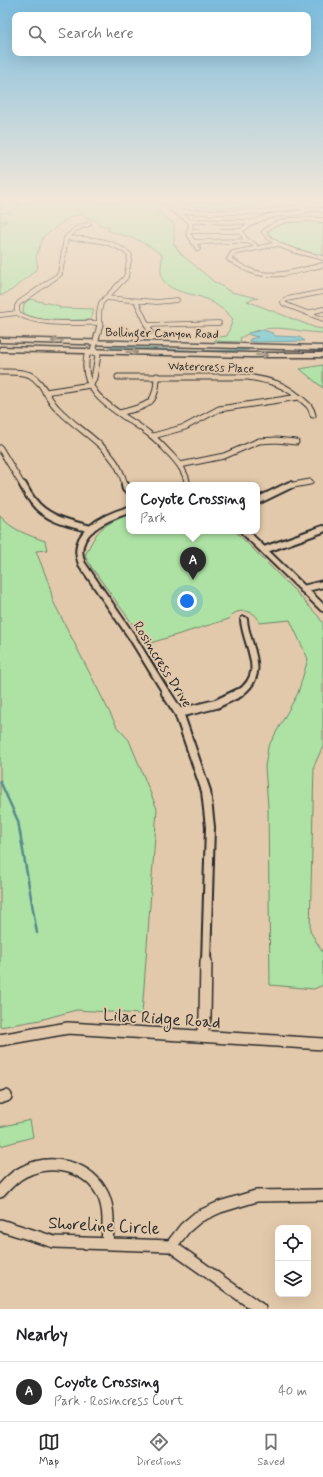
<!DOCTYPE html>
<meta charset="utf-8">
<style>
:root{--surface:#fff;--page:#f2f2f2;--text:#202124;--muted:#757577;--line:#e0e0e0;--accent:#2b2b2b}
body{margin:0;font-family:Mynerve,sans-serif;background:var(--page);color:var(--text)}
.controls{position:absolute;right:12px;bottom:12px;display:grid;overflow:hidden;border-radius:8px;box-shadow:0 4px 16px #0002}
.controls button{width:36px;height:36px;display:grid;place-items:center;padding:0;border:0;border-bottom:1px solid var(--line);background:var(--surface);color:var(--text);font:20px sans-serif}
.you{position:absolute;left:187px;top:601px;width:14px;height:14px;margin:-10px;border:3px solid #fff;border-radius:50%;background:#1a73e8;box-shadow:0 0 0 6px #1a73e833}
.badge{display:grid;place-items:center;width:26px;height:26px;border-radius:50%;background:var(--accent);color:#fff;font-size:13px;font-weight:700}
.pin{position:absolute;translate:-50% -33px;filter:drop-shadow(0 1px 2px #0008)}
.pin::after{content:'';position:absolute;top:21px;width:14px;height:12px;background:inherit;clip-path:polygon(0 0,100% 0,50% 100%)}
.popup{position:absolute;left:126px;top:482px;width:134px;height:52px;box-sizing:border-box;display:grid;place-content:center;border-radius:8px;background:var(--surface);filter:drop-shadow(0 1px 3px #0005);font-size:13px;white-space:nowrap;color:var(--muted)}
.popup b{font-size:15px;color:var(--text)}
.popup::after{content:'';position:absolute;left:50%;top:100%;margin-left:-8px;border:8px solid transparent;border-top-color:var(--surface)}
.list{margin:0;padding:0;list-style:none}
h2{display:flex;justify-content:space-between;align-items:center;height:52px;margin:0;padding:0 16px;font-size:17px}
h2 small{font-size:13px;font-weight:400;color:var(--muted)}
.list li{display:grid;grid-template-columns:26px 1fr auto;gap:12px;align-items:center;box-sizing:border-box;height:60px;padding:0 16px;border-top:1px solid var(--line)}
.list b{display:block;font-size:15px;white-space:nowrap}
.list p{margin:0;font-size:13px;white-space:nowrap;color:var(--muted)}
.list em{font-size:13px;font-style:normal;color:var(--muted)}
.icon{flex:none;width:22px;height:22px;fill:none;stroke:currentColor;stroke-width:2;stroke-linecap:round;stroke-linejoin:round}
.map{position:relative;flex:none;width:323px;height:1309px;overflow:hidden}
.search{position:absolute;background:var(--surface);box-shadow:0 4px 16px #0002;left:12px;right:12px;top:12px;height:44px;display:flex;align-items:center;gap:10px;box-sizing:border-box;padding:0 14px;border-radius:8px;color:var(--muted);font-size:15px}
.sheet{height:112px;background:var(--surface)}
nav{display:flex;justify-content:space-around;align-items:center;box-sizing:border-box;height:56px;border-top:1px solid var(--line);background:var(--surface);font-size:11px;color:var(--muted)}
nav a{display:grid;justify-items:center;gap:2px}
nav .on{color:var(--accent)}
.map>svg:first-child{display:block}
</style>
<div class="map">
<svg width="323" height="1309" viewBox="0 0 323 1309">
<rect width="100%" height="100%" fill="#e3c9ab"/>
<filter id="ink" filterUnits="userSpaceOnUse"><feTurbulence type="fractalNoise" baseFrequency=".025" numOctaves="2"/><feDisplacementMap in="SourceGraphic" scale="8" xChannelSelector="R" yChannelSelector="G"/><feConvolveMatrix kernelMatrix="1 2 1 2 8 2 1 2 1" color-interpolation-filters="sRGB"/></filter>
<g filter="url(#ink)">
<path fill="#ade2a4" stroke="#6c8668" d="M0,202H272C242,212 192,206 160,203L157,211L174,224V244L181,254L213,281L231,292L258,298L247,301L316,328L323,329V333C291,332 271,320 240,338L241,342L214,341L219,337L227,336L233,319C225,310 216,304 206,299C193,293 171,293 163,280C159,273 162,263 162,255C147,242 128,236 108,231L110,227L99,225L98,222L80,214L68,218L43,237L36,257L38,268L12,290L0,296Z
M302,221H323V256C305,251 280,248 267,233C271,222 292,222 302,221Z
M30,299L60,306L59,308L94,309L91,320H88C73,320 33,323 23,312L24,304Z
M323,365V388L300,369Z
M129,514V531H235L297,593L318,616L323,623V746L314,766L310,931L323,953V985L314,989L270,985L268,806L265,767L268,747L298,693L308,659L290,620L259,623C258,609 234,607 229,619L147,644L92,568L85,556C98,528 100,527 129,514Z
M0,516C12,530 28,535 45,541L47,550L36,551L49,584L53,601L117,727L129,740L157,809L142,1014L76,1010L40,1020L0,1027Z
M30,1120L33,1137L0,1146V1127Z"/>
<path fill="#78c9cf" stroke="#598a8d" d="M263,330L273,333L275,336L299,337L305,341L255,342L249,341L250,339L258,337L250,335L248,333Z"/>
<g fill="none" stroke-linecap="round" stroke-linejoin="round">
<path stroke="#598a8d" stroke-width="1" d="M0,214L13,211L19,205L14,202
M0,221H7L0,225"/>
<path stroke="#598a8d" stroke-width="1.5" d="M109,347L207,351L248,350"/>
<path stroke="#598a8d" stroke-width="2.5" d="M0,781L18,821L37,933"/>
<defs>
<path id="minor-far4" d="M171,209L190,221L191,226L188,233L198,249
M177,212H260L296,207L323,210
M323,220C304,219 277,217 264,232C276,249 304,253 323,258
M190,221L250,222
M190,231H241
M66,238C89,239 112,239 130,255L126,277L101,303L99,313V326
M66,238L60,274L19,303L17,306V313C40,327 74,322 100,323
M66,238L76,229L89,224
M193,242L246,241
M278,244L233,253L229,259C236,263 243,268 251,271C274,280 300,270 323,265
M255,245L245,239L241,231C253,220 266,216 282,214C291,214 302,214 310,209
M323,292L287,299L283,302L284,304L323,319
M105,298L157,302L177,300
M136,301L148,326
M307,313L323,309
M0,315L17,313
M148,325L219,323"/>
<path id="minor-far3" d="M100,325L93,351L87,355C78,397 121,412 148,433C157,439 164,448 172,456C180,465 186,473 188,485
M147,325L150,331
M0,372C10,372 21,371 30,375C43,382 47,398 57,408C81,434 118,448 125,486
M118,377H248C271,381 282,383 300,398C307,404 311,406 313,415
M91,385L94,378L98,355L93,351
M45,392L91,385
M119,413C145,406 157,407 157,376
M153,436L185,427L219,409L299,397
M0,448L23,486
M180,465L224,456L259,441L276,440L296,442
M288,486L310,482"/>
<path id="minor-far2" d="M23,485C26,491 29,496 33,501C46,519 71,524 91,529
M125,485L126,489
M257,501L290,485
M129,510C105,517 69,533 82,564L132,637L167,694
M244,531L323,608
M264,550L323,529
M303,589L323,584
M238,694C270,673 246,647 244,620"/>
<path id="minor-far1" d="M166,693L179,713L206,791L210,827L206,962
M179,713L216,704L239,693"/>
<path id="minor" d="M202,1036L205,1018L206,961
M0,1040L68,1028L323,1044
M0,1098L6,1096
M0,1192C7,1184 14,1176 23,1172C51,1157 89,1166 103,1195C110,1210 108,1228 107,1244
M0,1225L54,1242L171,1246L260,1309
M171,1246L185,1228L198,1217L220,1207L256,1196L323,1195"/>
<path id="secondary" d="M0,338L323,346V350L0,342Z
M0,347L250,353H323V357H250L0,351Z"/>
</defs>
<use href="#minor-far4" stroke="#2b2b2b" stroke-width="5.5"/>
<use href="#minor-far3" stroke="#2b2b2b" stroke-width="7"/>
<use href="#minor-far2" stroke="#2b2b2b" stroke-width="10"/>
<use href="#minor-far1" stroke="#2b2b2b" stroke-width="12"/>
<use href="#minor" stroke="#2b2b2b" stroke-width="14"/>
<use href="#secondary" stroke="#2b2b2b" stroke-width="3"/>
<use href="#minor-far4" stroke="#e3c9ab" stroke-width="4"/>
<use href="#minor-far3" stroke="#e3c9ab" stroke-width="5"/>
<use href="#minor-far2" stroke="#e3c9ab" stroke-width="6"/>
<use href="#minor-far1" stroke="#e3c9ab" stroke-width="8"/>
<use href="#minor" stroke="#e3c9ab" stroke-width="11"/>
<use href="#secondary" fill="#e3c9ab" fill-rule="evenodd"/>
</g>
<defs><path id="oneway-shaft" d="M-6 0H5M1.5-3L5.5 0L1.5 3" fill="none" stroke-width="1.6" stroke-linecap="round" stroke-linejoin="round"/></defs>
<g stroke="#877a6b">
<use href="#oneway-shaft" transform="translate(57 341) rotate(-179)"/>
<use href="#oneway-shaft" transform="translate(132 352) rotate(1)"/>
<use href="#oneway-shaft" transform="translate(262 355) rotate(1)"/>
</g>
</g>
<linearGradient id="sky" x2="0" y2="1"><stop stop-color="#7bbcde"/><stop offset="0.52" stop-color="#f2e7d9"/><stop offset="1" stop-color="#f2e7d9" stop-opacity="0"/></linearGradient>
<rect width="323" height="385" fill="url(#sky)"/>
<g text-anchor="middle" stroke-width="3.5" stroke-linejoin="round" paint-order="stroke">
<g font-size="12" fill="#2b2b2b" stroke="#e3c9ab">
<text transform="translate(162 333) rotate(1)" y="4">Bollinger Canyon Road</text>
<text transform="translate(211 367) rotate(2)" y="4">Watercress Place</text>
</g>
<g font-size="14" fill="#2b2b2b" stroke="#e3c9ab">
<text transform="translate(163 664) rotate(58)" y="5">Rosincress Drive</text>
</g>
<g font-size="17" fill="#2b2b2b" stroke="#e3c9ab">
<text transform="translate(162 1018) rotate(4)" y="6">Lilac Ridge Road</text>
<text transform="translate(104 1225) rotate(3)" y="6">Shoreline Circle</text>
</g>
</g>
</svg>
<div class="controls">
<button><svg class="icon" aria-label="locate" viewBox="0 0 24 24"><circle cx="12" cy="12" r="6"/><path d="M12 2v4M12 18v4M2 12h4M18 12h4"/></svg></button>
<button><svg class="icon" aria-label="layers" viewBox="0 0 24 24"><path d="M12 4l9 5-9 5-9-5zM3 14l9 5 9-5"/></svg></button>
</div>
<div class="you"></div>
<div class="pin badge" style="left:193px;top:580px">A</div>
<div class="popup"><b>Coyote Crossing</b>Park</div>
<div class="search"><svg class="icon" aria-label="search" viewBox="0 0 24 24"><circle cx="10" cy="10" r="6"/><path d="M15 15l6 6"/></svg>Search here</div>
</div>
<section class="sheet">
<h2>Nearby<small></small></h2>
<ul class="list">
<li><span class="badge">A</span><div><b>Coyote Crossing</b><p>Park · Rosincress Court</p></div><em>40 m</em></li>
</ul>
</section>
<nav>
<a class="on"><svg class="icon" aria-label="map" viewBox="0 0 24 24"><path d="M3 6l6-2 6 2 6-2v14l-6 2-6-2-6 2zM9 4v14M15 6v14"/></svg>Map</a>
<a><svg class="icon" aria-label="directions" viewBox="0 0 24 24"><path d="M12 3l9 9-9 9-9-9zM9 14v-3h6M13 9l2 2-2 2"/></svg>Directions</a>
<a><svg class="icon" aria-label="saved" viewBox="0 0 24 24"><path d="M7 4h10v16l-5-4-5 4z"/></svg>Saved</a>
</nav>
